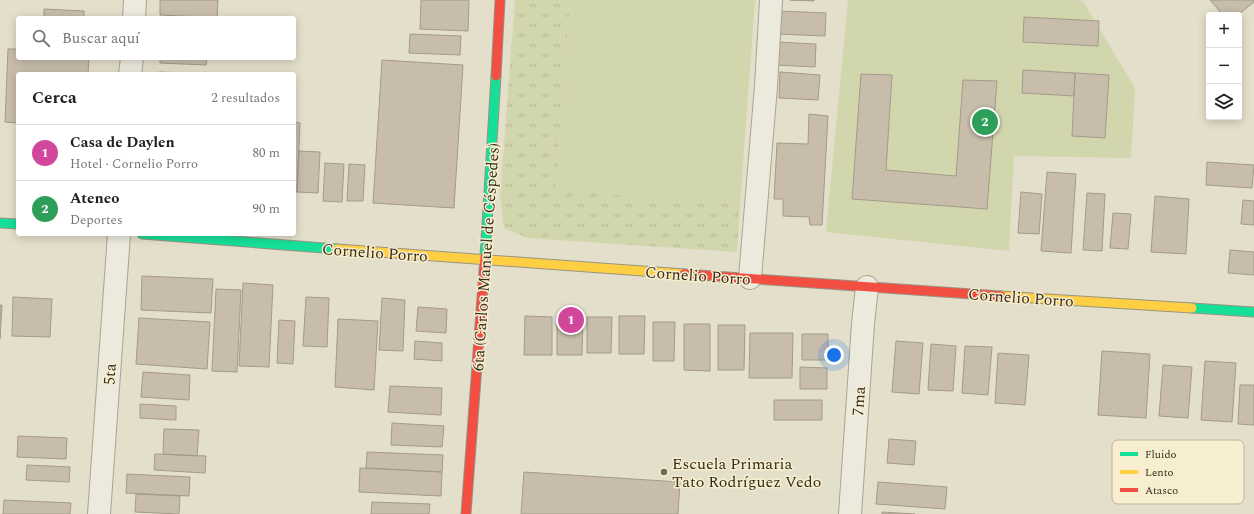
<!DOCTYPE html>
<html lang="es">
<meta charset="utf-8">
<style>
:root{--surface:#fff;--page:#f6f6f6;--text:#202124;--muted:#757577;--line:#e0e0e0;--accent:#746b59}
body{margin:0;font-family:Spectral,serif;background:var(--page);color:var(--text)}
.controls{position:absolute;right:12px;top:12px;display:grid;overflow:hidden;border-radius:4px;box-shadow:0 2px 10px #0003}
.controls button{width:36px;height:36px;display:grid;place-items:center;padding:0;border:0;border-bottom:1px solid var(--line);background:var(--surface);color:var(--text);font:20px sans-serif}
.you{position:absolute;left:834px;top:355px;width:14px;height:14px;margin:-10px;border:3px solid #fff;border-radius:50%;background:#1a73e8;box-shadow:0 0 0 6px #1a73e833}
.badge{display:grid;place-items:center;width:26px;height:26px;border-radius:50%;background:var(--accent);color:#fff;font-size:13px;font-weight:700}
.pin{position:absolute;translate:-50% -50%;border:2px solid #fff;box-shadow:0 1px 4px #0006}
.list{margin:0;padding:0;list-style:none}
h2{display:flex;justify-content:space-between;align-items:center;height:52px;margin:0;padding:0 16px;font-size:17px}
h2 small{font-size:13px;font-weight:400;color:var(--muted)}
.list li{display:grid;grid-template-columns:26px 1fr auto;gap:12px;align-items:center;box-sizing:border-box;height:56px;padding:0 16px;border-top:1px solid var(--line)}
.list b{display:block;font-size:15px;white-space:nowrap}
.list p{margin:0;font-size:13px;white-space:nowrap;color:var(--muted)}
.list em{font-size:13px;font-style:normal;color:var(--muted)}
.icon{flex:none;width:22px;height:22px;fill:none;stroke:currentColor;stroke-width:2;stroke-linecap:round;stroke-linejoin:round}
.map{position:relative;flex:none;width:1254px;height:514px;overflow:hidden}
.search{position:absolute;background:var(--surface);box-shadow:0 2px 10px #0003;left:16px;top:16px;width:280px;height:44px;display:flex;align-items:center;gap:10px;box-sizing:border-box;padding:0 14px;border-radius:4px;color:var(--muted);font-size:15px}
.panel{position:absolute;background:var(--surface);box-shadow:0 2px 10px #0003;left:16px;top:72px;width:280px;height:164px;border-radius:4px}
.map>svg:first-child{display:block}
</style>
<div class="map">
<svg width="1254" height="514" viewBox="0 0 1254 514">
<defs>
<pattern id="grass-tufts" width="24" height="20" patternUnits="userSpaceOnUse"><rect width="24" height="20" fill="#d1d6ac"/><path d="M3 7l-1-3M5 7V3M7 7l1-3M15 17l-1-3M17 17v-4M19 17l1-3" fill="none" stroke="#b4b893"/></pattern>
</defs>
<rect width="100%" height="100%" fill="#e4dfca"/>
<path fill="url(#grass-tufts)" d="M515,0H570L556,190L740,204L737,252L527,238L504,228L500,196Z"/>
<path fill="#d1d6ac" d="M570,0H755L740,204L556,191Z
M848,0H1074L1083,1L1135,88L1131,158L1014,156L1009,251L826,232Z"/>
<path fill="#c8bdab" stroke="#a49a8a" d="M160,0H218L217,18L160,15Z
M421,0H469L468,31L420,29Z
M790,0H814V1Z
M1210,0H1254V2L1238,15H1223Z
M44,9L84,11V18H44Z
M779,11L826,13L825,36L778,34Z
M1024,17L1099,21L1098,46L1023,42Z
M410,34L461,36L460,55L409,53Z
M777,42L816,44L815,67L776,65Z
M8,49H18V58H89L88,74H18V123L5,122Z
M160,58H207L206,65L160,63Z
M382,60L463,65L454,208L373,203Z
M1023,70L1075,73L1074,96L1022,93Z
M159,72L203,74H159Z
M780,72L820,75L818,100L779,98Z
M1075,73L1109,75L1105,138L1072,136Z
M861,74L892,75L886,170L956,176L963,80L997,81L987,209L852,199Z
M809,114L828,116L822,225H810L809,217L783,216V199H774L777,143L808,144Z
M294,122L300,123L297,192H294Z
M299,151L320,152L318,193L297,192Z
M1207,162L1254,165L1252,188L1206,185Z
M325,163L344,164L342,202L323,201Z
M349,164L365,165L363,201H347Z
M1047,172L1076,174L1071,253L1041,251Z
M1021,192L1042,194L1039,234L1018,233Z
M1087,193L1105,194L1102,251L1083,250Z
M1155,196L1189,199L1186,254L1151,252Z
M1243,200L1254,201V225L1241,224Z
M1113,213L1131,214L1128,249L1110,248Z
M1230,250L1254,252V275L1228,273Z
M142,276L213,279L211,313L141,310Z
M243,283L273,285L269,367L239,366Z
M216,289L241,290L237,372L212,371Z
M13,297L52,299L50,337L12,336Z
M306,297L329,298L327,347L303,346Z
M382,298L405,300L403,351L379,350Z
M0,305H2L0,339Z
M418,307L447,309L446,333L416,331Z
M525,316L552,317V355H524Z
M557,316H583L582,355H557Z
M619,316H645L644,354H619Z
M587,317H612L611,353H587Z
M139,318L210,322L207,369L136,364Z
M338,319L378,321L374,390L335,387Z
M279,320L295,321L293,364L277,363Z
M653,322H675L674,361H653Z
M684,324H710V371L684,370Z
M718,325H745L744,370H718Z
M750,333H793L792,378H749Z
M802,334H828V360H802Z
M415,341L442,343V361L414,359Z
M896,341L923,343L919,394L892,392Z
M931,344L956,346L953,391L928,390Z
M965,346L992,347L988,395L962,393Z
M1102,351L1150,354L1146,418L1098,415Z
M998,353L1029,355L1025,405L995,403Z
M1205,361L1236,363L1232,422L1201,420Z
M1163,365L1192,367L1188,418L1159,416Z
M800,367L827,368V389H800Z
M143,372L190,375L189,400L141,397Z
M1240,385H1254V425L1238,424Z
M390,386L442,388L441,415L388,412Z
M774,400H822V420H774Z
M140,404L176,406V420L140,418Z
M392,423L444,426L442,447L391,445Z
M164,429L199,430L197,456L163,454Z
M18,436L67,438L66,459L17,457Z
M889,439L916,441L914,465L887,463Z
M367,452L443,455L442,472L366,468Z
M155,454L206,456L205,473L154,470Z
M27,465L70,467L69,482L26,480Z
M360,468L442,472L441,496L359,492Z
M524,472L680,482L678,514H521Z
M127,474L190,477L189,496L126,493Z
M878,482L947,487L945,509L876,504Z
M136,494L180,496L179,514L135,512Z
M4,500L71,503L70,514H3Z
M372,502L430,504L429,514H371Z
M882,512L915,514H882Z"/>
<g fill="none" stroke-linecap="round" stroke-linejoin="round">
<defs>
<path id="street" d="M134,18L135,0
M130,74L132,58
M750,278L766,86L771,0
M99,514L119,234
M850,514L863,324L867,287"/>
<path id="fast" d="M0,223L18,224
M142,234L337,249
M485,257L496,76
M1192,308L1254,312"/>
<path id="slow" d="M337,249L684,274
M1001,296L1192,308"/>
<path id="jam" d="M496,76L500,0
M684,274L1001,296
M466,514L485,257"/>
</defs>
<use href="#street" stroke="#a9a394" stroke-width="24"/>
<use href="#fast" stroke="#999384" stroke-width="11"/>
<use href="#slow" stroke="#999384" stroke-width="11"/>
<use href="#jam" stroke="#999384" stroke-width="11"/>
<use href="#street" stroke="#ece9dd" stroke-width="22"/>
<use href="#fast" stroke="#16e098" stroke-width="9"/>
<use href="#slow" stroke="#ffcf43" stroke-width="9"/>
<use href="#jam" stroke="#f24e42" stroke-width="9"/>
</g>
<circle fill="#746b59" stroke="#f7eed0" stroke-width="1.5" cx="664" cy="472" r="4"/>
<g text-anchor="middle" stroke-width="3" stroke-linejoin="round" paint-order="stroke">
<g font-size="16" fill="#382c1c" stroke="#f7eed0">
<text transform="translate(375 252) rotate(4)" y="6">Cornelio Porro</text>
<text transform="translate(485 257) rotate(-86)" y="6">6ta (Carlos Manuel de Céspedes)</text>
<text transform="translate(698 275) rotate(4)" y="6">Cornelio Porro</text>
<text transform="translate(1021 297) rotate(4)" y="6">Cornelio Porro</text>
<text transform="translate(109 374) rotate(-86)" y="6">5ta</text>
<text transform="translate(858 401) rotate(-86)" y="6">7ma</text>
</g>
<g font-size="16" fill="#382c1c" stroke="#f7eed0" text-anchor="start">
<text x="672" y="469">Escuela Primaria<tspan x="672" dy="18">Tato Rodríguez Vedo</tspan></text>
</g>
</g>
<rect x="1112" y="440" width="132" height="64" rx="6" fill="#f7eed0" stroke="#beb49a" stroke-width="1"/>
<rect x="1120" y="452" width="18" height="4" fill="#16e098"/>
<rect x="1120" y="470" width="18" height="4" fill="#ffcf43"/>
<rect x="1120" y="488" width="18" height="4" fill="#f24e42"/>
<g font-size="11" fill="#382c1c">
<text x="1145" y="458">Fluido</text>
<text x="1145" y="476">Lento</text>
<text x="1145" y="494">Atasco</text>
</g>
</svg>
<div class="controls">
<button>+</button>
<button>−</button>
<button><svg class="icon" aria-label="layers" viewBox="0 0 24 24"><path d="M12 4l9 5-9 5-9-5zM3 14l9 5 9-5"/></svg></button>
</div>
<div class="you"></div>
<div class="pin badge" style="left:571px;top:320px;background:#d1479c">1</div>
<div class="pin badge" style="left:985px;top:122px;background:#2e9e5b">2</div>
<div class="search"><svg class="icon" aria-label="search" viewBox="0 0 24 24"><circle cx="10" cy="10" r="6"/><path d="M15 15l6 6"/></svg>Buscar aquí</div>
<section class="panel">
<h2>Cerca<small>2 resultados</small></h2>
<ul class="list">
<li><span class="badge" style="background:#d1479c">1</span><div><b>Casa de Daylen</b><p>Hotel · Cornelio Porro</p></div><em>80 m</em></li>
<li><span class="badge" style="background:#2e9e5b">2</span><div><b>Ateneo</b><p>Deportes</p></div><em>90 m</em></li>
</ul>
</section>
</div>
